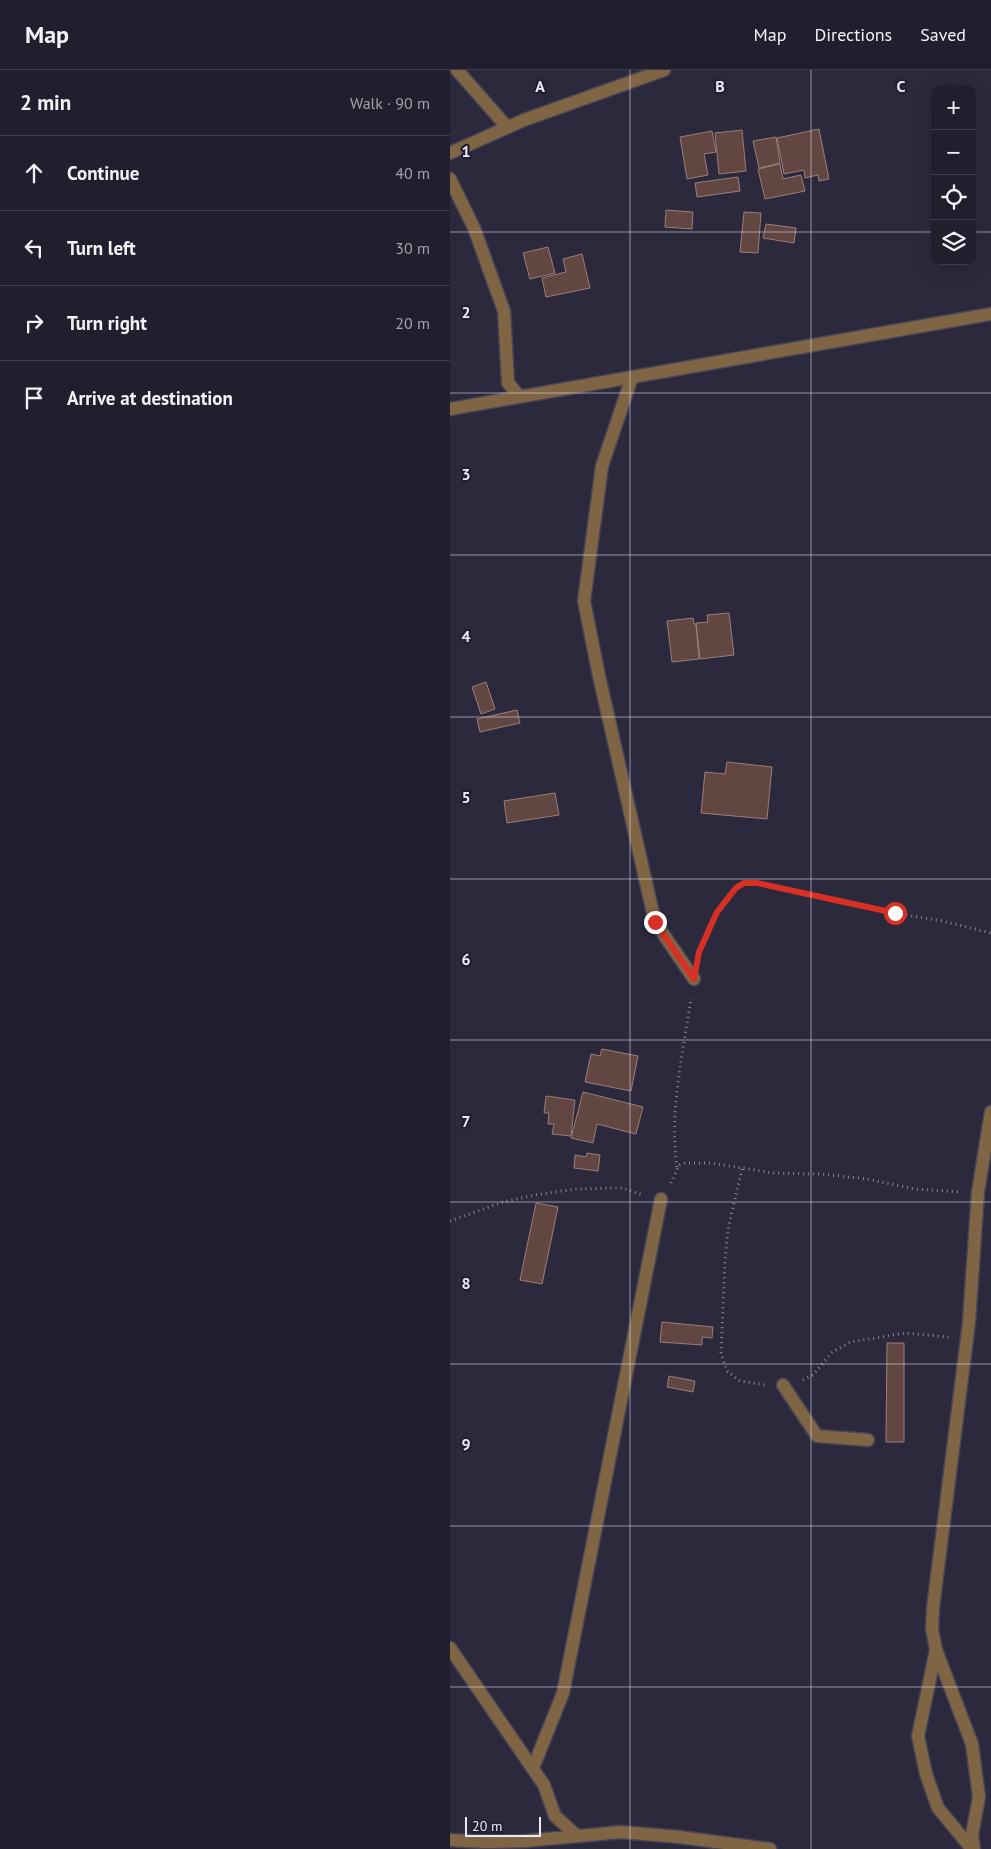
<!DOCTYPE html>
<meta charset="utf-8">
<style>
:root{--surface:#211f2e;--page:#2d2c3a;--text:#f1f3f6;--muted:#a2a2aa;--line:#3e3d4a}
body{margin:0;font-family:"PT Sans",sans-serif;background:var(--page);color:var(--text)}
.controls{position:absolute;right:15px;top:15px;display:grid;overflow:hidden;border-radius:10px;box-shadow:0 5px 20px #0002}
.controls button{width:45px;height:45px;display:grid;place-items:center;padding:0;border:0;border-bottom:1px solid var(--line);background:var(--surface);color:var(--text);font:25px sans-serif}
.scale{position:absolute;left:15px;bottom:12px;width:76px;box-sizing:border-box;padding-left:5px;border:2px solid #ebeaf8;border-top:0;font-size:14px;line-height:18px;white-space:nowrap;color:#ebeaf8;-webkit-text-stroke:4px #221f33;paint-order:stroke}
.stop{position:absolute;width:15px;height:15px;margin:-11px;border:4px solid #d93025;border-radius:50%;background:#fff}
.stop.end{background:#d93025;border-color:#fff;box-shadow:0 1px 5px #0008}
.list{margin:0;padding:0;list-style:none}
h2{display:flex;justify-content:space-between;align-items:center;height:65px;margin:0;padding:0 20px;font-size:21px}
h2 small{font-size:16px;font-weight:400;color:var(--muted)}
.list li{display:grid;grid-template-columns:32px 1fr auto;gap:15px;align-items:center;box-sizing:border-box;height:75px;padding:0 20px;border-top:1px solid var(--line)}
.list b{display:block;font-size:19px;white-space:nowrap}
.list em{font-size:16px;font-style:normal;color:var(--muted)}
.icon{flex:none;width:28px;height:28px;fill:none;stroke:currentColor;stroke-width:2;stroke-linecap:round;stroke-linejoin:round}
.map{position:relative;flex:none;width:541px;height:1779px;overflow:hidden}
header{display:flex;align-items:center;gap:30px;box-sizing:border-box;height:70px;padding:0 25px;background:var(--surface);border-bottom:1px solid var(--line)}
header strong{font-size:24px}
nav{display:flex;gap:28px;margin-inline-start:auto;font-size:18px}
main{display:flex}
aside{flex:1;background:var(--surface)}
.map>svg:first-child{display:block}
</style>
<header>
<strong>Map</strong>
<nav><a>Map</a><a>Directions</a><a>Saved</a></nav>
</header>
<main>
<aside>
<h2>2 min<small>Walk · 90 m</small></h2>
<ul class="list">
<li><svg class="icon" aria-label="ahead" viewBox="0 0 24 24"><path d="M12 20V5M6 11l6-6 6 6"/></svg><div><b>Continue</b></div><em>40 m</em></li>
<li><svg class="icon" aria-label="left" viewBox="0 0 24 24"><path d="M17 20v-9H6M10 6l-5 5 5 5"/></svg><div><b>Turn left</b></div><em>30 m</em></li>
<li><svg class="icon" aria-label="right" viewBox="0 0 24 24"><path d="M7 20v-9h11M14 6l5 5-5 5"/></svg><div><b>Turn right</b></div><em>20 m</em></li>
<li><svg class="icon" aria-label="arrive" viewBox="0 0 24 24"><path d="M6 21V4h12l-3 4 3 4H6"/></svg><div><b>Arrive at destination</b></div></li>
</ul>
</aside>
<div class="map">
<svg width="541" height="1779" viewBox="0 0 541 1779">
<rect width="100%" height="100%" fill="#2c293d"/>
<path fill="#614642" stroke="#9b7e79" d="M369,59L379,109L369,111L368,105L355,108L354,100L334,104L327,68Z
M292,60L296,101L269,104L265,63Z
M262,61L266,82L254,84L258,105L237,109L230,67Z
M326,67L330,93L309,98L303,71Z
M330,94L333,109L351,105L355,121L315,129L308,99Z
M288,107L290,121L247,127L245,113Z
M216,140L243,142L242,159L215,157Z
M294,142L311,143L308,183L290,182Z
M316,154L346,158L344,173L313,168Z
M98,177L105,203L80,209L73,183Z
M132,184L140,218L96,227L92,208L116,202L113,189Z
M279,543L284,585L250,589L246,553L258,552L257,545Z
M243,548L244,554H246L249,589L222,592L217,551Z
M36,612L45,639L31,644L22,617Z
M67,640L70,653L30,662L27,649Z
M277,692L322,697L317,749L251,743L255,702L275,704Z
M105,723L109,745L57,753L54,731Z
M152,979L188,986L181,1021L135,1012L141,984L150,986Z
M133,1022L193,1037L186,1064L147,1054L143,1073L121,1068Z
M96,1026L125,1030L121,1066L102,1064L104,1054H98L99,1043H94Z
M137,1083L150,1085L148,1101L124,1098L125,1085L136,1087Z
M86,1133L108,1137L92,1214L70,1210Z
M212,1252L263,1257L262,1268L252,1267V1275L210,1272Z
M437,1273H454V1372H436Z
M219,1306L245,1311L243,1322L217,1317Z"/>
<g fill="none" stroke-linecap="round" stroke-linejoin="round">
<defs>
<path id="minor" d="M7,0L57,57
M0,83L74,50L214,0
M0,109L24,158L54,241L58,313L69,326
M182,307L152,396L134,531L149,606L205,852L244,909
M0,339L541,244
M333,1315L367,1366L418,1370
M0,1578L94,1715L105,1746L126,1765
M486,1580L468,1666L476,1704L488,1738L522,1779
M83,1698L113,1623L211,1129
M0,1770L37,1772L75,1771L171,1762L229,1767L320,1779
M524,1779L522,1765L529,1727L522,1674L486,1580L482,1559L483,1538L519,1252L528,1122L541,1042"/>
</defs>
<use href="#minor" stroke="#474457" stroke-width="15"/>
<path stroke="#888697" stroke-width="3" stroke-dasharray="1 4" stroke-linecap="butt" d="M249,882C256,864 273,818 295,813C298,813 303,813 307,813L420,839L492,851L541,863
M227,1097C219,1043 233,982 241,928
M292,1099L278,1159L275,1190L271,1284L277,1301L290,1311L315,1315
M221,1113L229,1095L235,1093H261L323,1103L371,1104L417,1109L465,1119L510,1122
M0,1151L53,1132L85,1125L126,1119L172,1118L193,1125
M353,1310L363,1305L382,1282L401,1272L455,1263L499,1267"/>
<use href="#minor" stroke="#7f6544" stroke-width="12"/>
</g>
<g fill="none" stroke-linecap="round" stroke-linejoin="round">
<path stroke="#d93025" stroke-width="6" d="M205,852L244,909L249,882L267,842L286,818L294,813H307L445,843"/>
</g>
<path fill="none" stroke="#ebeaf8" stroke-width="1" stroke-opacity="0.55" d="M180,0V1779M361,0V1779M0,162H485M522,162H541M0,323H541M0,485H541M0,647H541M0,809H541M0,970H541M0,1132H541M0,1294H541M0,1456H541M0,1617H541"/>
<g font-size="16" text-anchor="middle" font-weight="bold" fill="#ebeaf8" stroke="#221f33" stroke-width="4.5" stroke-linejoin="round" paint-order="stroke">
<text x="90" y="22">A</text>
<text x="270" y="22">B</text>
<text x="451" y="22">C</text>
<text x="16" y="87">1</text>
<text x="16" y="248">2</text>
<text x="16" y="410">3</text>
<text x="16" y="572">4</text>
<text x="16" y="733">5</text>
<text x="16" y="895">6</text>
<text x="16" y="1057">7</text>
<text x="16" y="1219">8</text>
<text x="16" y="1380">9</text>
</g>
</svg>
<div class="controls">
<button>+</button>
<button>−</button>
<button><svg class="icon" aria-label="locate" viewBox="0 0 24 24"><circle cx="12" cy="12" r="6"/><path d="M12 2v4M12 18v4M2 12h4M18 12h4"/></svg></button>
<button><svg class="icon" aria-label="layers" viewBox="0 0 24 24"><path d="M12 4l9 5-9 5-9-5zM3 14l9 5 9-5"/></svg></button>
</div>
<div class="scale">20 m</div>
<div class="stop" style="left:445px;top:843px"></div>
<div class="stop end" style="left:205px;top:852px"></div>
</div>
</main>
